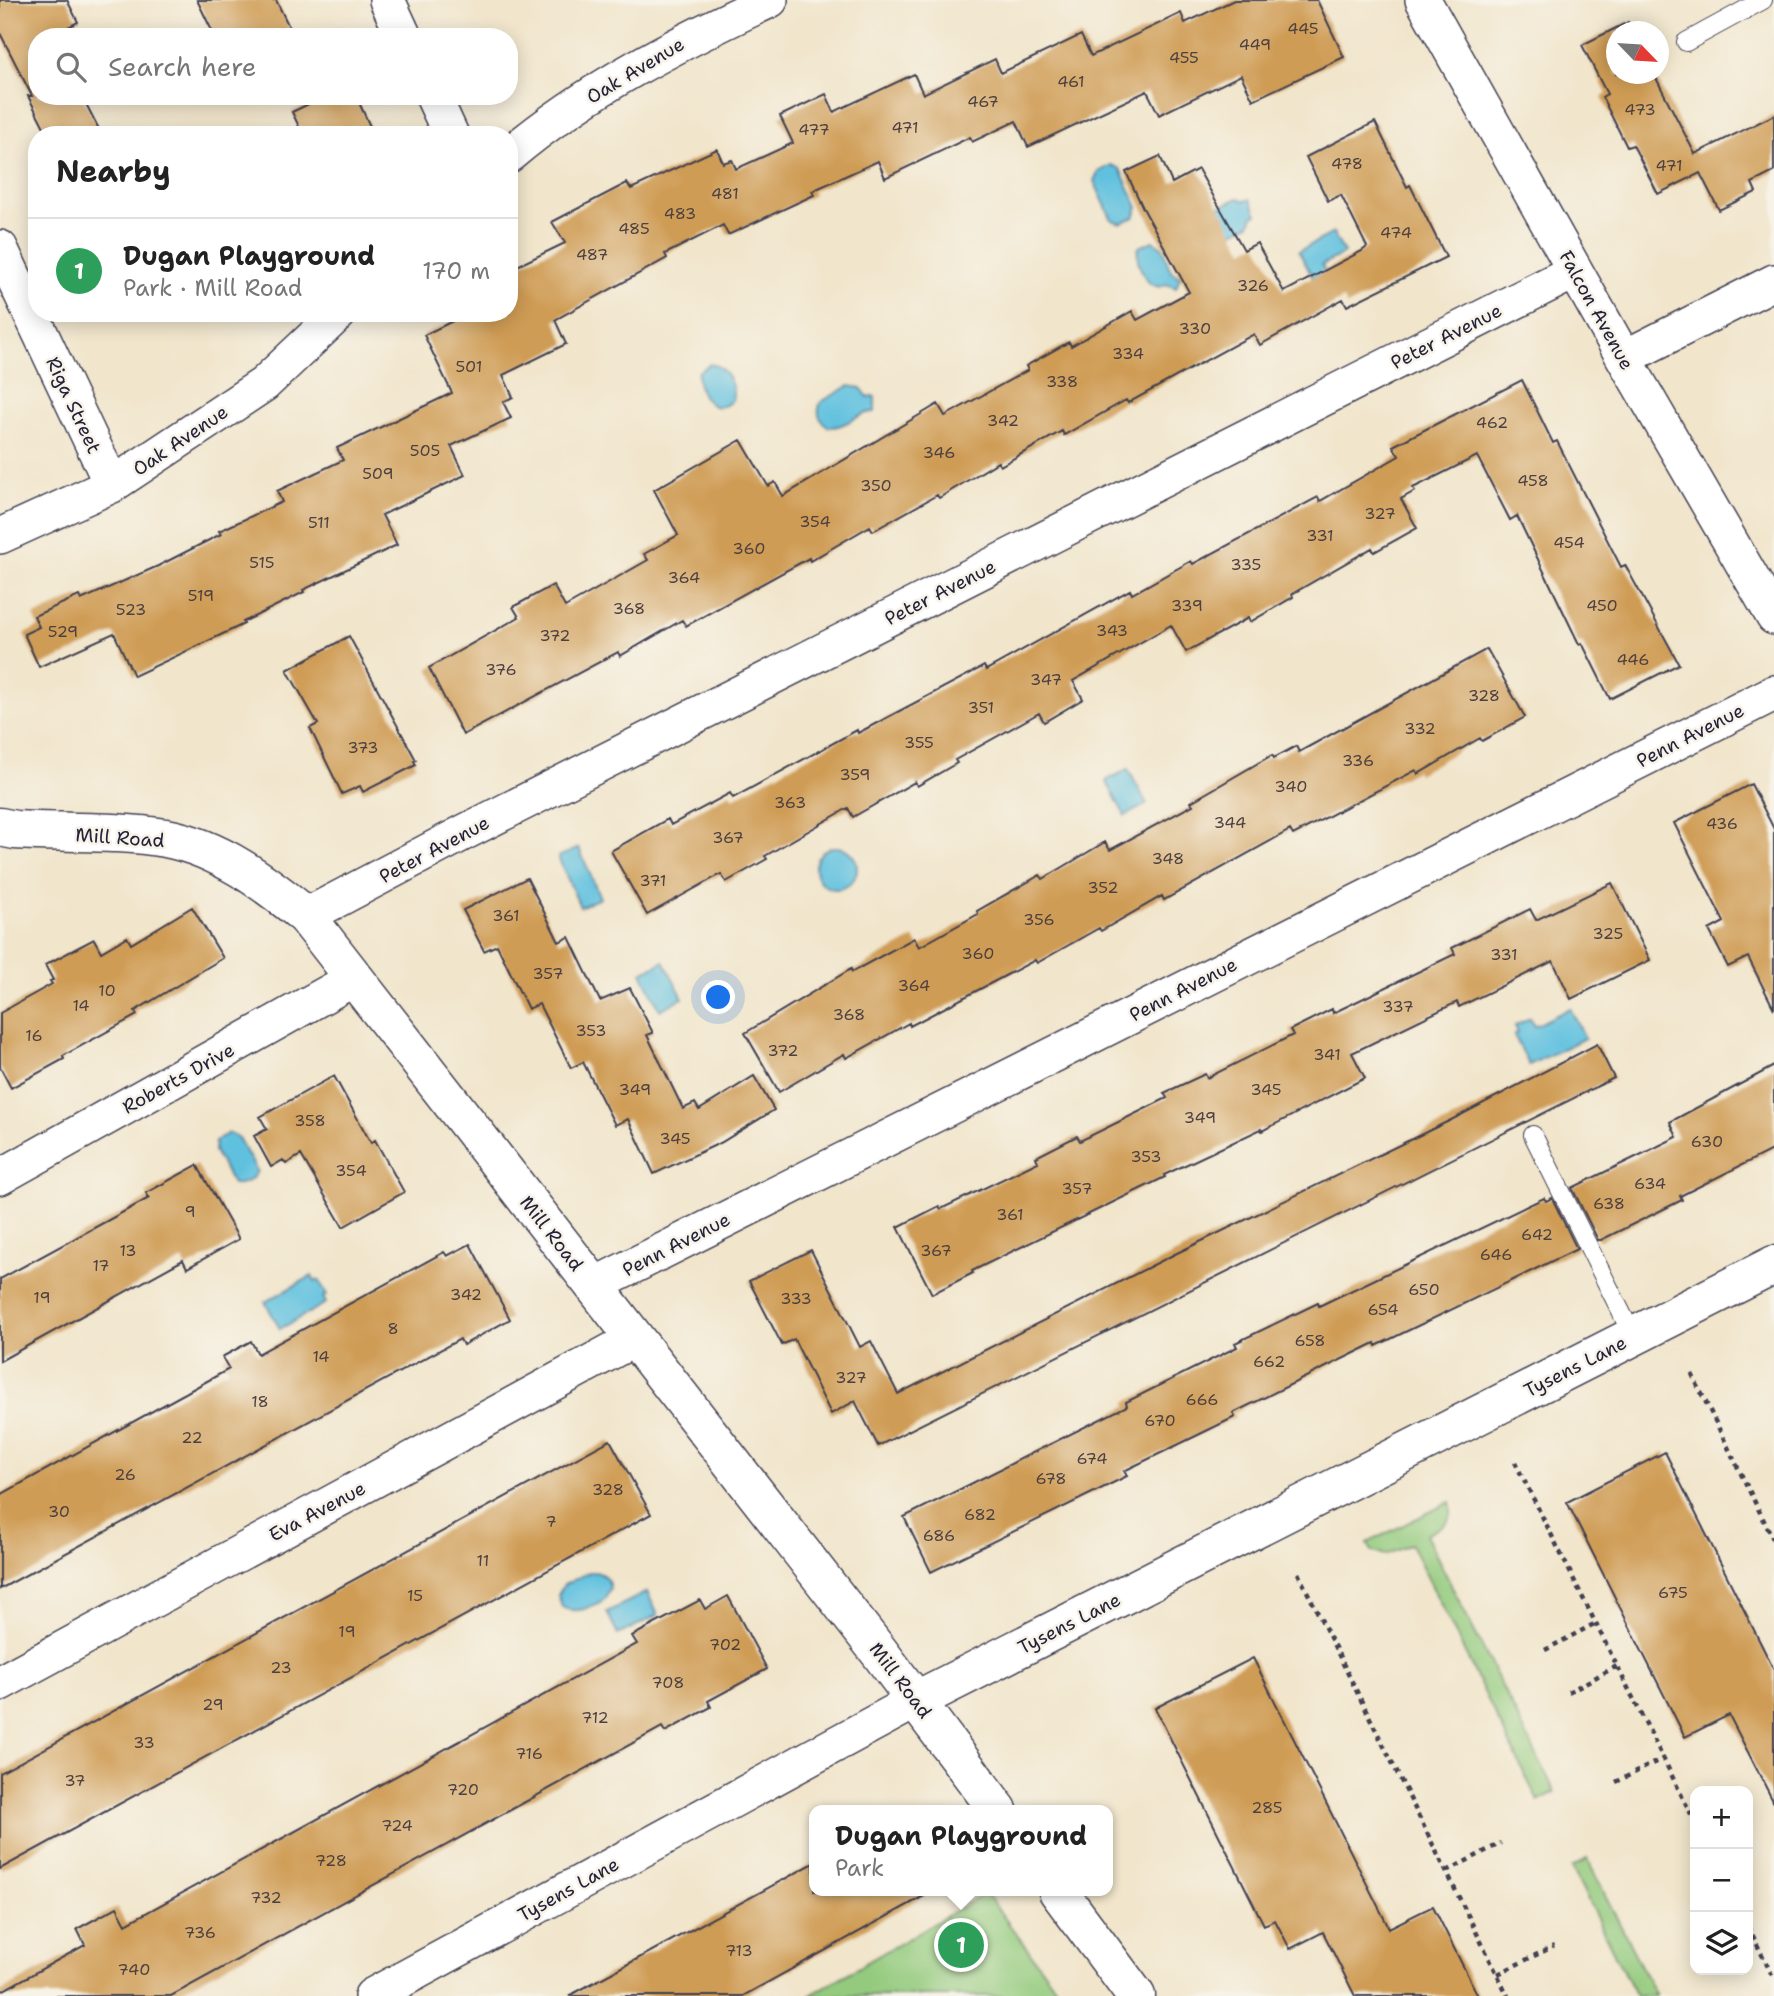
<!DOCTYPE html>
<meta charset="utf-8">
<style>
:root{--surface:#fff;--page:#f2f2f2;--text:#222;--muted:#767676;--line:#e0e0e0;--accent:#1f6fb2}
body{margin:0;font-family:"Shantell Sans",sans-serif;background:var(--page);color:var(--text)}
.controls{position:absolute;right:21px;bottom:21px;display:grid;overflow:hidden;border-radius:14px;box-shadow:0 4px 18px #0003}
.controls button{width:63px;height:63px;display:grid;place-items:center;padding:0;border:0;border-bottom:2px solid var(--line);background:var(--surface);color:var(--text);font:35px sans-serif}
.compass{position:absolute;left:1606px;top:21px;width:63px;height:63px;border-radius:50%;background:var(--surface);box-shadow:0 4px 18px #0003;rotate:115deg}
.you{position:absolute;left:719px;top:998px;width:24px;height:24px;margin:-18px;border:5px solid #fff;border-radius:50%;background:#1a73e8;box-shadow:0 0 0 10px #1a73e833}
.badge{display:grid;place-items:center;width:46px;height:46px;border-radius:50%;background:var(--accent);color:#fff;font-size:23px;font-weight:700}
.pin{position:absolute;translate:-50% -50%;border:4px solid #fff;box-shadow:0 2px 7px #0006}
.popup{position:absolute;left:809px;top:1805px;width:304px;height:91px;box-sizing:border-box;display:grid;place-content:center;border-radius:14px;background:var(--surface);filter:drop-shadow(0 2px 5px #0005);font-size:23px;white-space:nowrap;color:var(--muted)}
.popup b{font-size:26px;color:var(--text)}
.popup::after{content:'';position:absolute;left:50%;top:100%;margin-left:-14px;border:14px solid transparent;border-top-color:var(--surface)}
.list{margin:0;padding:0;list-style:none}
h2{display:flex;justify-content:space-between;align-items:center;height:91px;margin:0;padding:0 28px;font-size:30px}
h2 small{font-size:23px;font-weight:400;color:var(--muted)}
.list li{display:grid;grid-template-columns:46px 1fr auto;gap:21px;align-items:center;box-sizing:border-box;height:105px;padding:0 28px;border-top:2px solid var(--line)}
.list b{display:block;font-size:26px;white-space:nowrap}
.list p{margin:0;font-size:23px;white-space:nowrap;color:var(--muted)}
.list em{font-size:23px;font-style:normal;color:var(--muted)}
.icon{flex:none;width:38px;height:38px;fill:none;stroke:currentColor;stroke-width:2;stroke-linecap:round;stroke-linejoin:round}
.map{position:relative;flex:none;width:1774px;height:1996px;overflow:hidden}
.search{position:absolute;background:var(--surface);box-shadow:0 4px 18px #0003;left:28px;top:28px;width:490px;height:77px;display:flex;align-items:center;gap:18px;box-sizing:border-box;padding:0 24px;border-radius:28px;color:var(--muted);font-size:26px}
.panel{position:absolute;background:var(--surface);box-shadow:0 4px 18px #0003;left:28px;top:126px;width:490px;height:196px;border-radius:28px}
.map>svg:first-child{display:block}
</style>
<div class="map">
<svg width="1774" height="1996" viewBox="0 0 1774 1996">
<rect width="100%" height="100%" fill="#f7f3e8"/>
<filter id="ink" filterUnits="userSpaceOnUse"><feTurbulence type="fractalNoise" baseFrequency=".0143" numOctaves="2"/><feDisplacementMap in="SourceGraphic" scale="14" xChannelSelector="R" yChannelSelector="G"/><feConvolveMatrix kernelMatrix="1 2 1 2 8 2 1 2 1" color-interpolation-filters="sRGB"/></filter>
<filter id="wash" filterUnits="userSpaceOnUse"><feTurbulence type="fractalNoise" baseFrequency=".00686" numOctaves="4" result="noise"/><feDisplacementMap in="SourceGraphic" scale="28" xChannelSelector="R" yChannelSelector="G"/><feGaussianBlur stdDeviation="1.57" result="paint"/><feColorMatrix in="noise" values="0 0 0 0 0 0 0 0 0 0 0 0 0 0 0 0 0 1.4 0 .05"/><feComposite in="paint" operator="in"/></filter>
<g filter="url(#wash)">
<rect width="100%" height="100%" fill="#f1e5cb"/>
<path fill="#93ca7d" stroke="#5a765c" stroke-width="2" d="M1450,1502C1456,1522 1440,1527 1426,1535L1555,1792L1538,1801L1411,1544L1386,1555L1373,1552L1367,1543Z
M1587,1859L1656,1996H1636L1628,1981L1572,1868Z
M986,1893L1062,1996H809Z"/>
<path fill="#61c1df" stroke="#42728d" stroke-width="2" d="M1111,165L1120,169L1138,207L1134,217L1121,223L1112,220L1094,181L1098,172Z
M1238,198L1245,201L1250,199L1257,214L1253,216L1250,224L1221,238L1209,212Z
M1333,233L1344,253L1322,265L1327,275L1315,282L1299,251Z
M1153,241L1162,247C1168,259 1166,271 1180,277L1176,288L1166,284L1159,287L1150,284C1142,273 1134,260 1139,247Z
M710,364C725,365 736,387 732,400C713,420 695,391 698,372Z
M849,386L861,388L868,397H875V412C859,411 847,428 829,427C819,420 816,413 821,402Z
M1128,769L1147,804L1125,816L1106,781Z
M815 868a21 21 0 1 1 42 0a21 21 0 1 1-42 0Z
M579,848L600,898L580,907L558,857Z
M664,961L683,998L660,1010L642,973Z
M1570,1008L1585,1038L1529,1065L1514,1035L1518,1033L1515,1026L1530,1018L1535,1026Z
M229,1133L238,1138L257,1171C252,1181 244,1185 233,1184L214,1151L215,1141Z
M312,1276L315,1282L319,1280L327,1295L323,1297L326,1303L280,1329L265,1302Z
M589,1572C601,1571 608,1576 610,1588L605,1599C592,1607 576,1615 562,1607L558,1595L564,1585Z
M647,1592L658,1615L618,1635L607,1612Z"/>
<g id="blocks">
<path fill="#cf9c54" d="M0,0H67L78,22L49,37H37V96H82L102,135H48L28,96H32L0,33Z
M197,0H276L294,37H215Z
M1234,0H1317L1344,57L1253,100L1241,75L1159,115L1147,91L1028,147L1016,121L972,142L970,137L885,178L878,161L812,191L814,195L728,235L723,225L665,254L667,258L555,320L566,344L503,375L513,397L503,402L511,418L451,446L465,475L382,515L397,545L303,590L304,592L243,622L244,624L134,676L114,633L39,667L24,634L39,627L34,616L79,596L81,600L158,566L221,534L219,531L282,502L277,491L343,460L337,448L452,393L424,335L469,313H509V270L565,243L552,222L627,183L631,189L717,149L723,163L732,160L736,169L793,143L780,116L826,94L834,112L914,74L923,94L995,59L1001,73L1081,35L1091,56L1181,13L1185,23Z
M1628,22L1633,32H1616V74H1654L1695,154L1774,115V172L1752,183L1756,192L1719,210L1700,173L1658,194L1633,145L1627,147L1602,97L1607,94L1582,45Z
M325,96H356L374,135H303L292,112Z
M1375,122L1407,187L1410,185L1446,257L1347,306L1343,299L1260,345L1254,334L1128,403L1126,400L1064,435L1062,431L1000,466L998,462L939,498L937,495L873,531L870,526L810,561L809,558L686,626L682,620L620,656L618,652L463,735L429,668L519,617L513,607L553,585L565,607L648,560L644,554L678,535L654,490L741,440L768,486L775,482L783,496L938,404L945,416L1028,370L1026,366L1069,342L1071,346L1132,311L1137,320L1189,292L1143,208L1126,172L1160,156L1172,183L1198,169L1244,250L1257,243L1284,292L1362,251L1367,247L1341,195L1328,201L1306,157Z
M1522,380L1553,443L1557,441L1621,567L1625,565L1679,664L1610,699L1582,643L1579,644L1517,516L1510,520L1477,456L1413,488L1415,491L1401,499L1417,528L1374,552L1372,548L1292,594L1293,597L1250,622L1248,618L1186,652L1171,625L1073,681L1083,699L1044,722L1039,713L955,760L957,763L917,786L915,782L853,817L848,808L765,856L767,859L726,882L721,874L647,915L611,851L668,819L671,825L730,793L733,798L857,730L858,733L984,666L986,670L1130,590L1132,594L1191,561L1193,564L1318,497L1320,501L1399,456L1393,446Z
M349,636L416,760L414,761L416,765L363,792L360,786L342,794L310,728L318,724L287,670Z
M1487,649L1525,717L1482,741L1480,738L1418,774L1416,770L1293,835L1290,830L1164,900L1162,896L1101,931L1099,928L1037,963L1035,960L910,1026L909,1023L846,1058L844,1054L779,1092L745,1033L851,969L852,972L914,938L919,947L978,914L977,911L1040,875L1043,879L1105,842L1110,850L1193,805L1191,802L1272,755L1274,758L1296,746L1299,752Z
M1751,784L1774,829V1009L1748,957L1728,967L1709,930L1724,922L1674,823Z
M527,878L559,942L569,937L600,1001L630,988L653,1033L647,1035L683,1109L695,1103L699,1110L754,1076L774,1110L722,1142L654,1174L628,1119L615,1125L583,1062L571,1068L539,1004L528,1009L497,945L484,951L463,910Z
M1612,883L1650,960L1571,999L1553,961L1459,1007L1457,1002L1352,1053L1365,1078L1262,1131L1261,1129L1164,1175L1165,1177L972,1271L973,1273L932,1294L898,1227L939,1206L941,1209L1038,1162L1036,1157L1077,1136L1080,1141L1167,1098L1164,1093L1205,1074L1207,1078L1293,1035L1290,1030L1332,1009L1333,1013L1455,954L1452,948L1530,909L1536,920Z
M192,907L223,958L135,1011L137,1015L63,1056L64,1059L11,1088L0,1067V1013L52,984L50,981L53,980L45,965L94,939L101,952L127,937L131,944Z
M1597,1044L1614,1078L878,1446L855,1401L831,1414L794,1339L782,1345L749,1281L811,1250L860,1347L871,1341L898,1394L1175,1254L1451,1120Z
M1774,1066V1149L1680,1196L1682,1200L1601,1240H1598L1572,1188L1677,1137L1670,1122Z
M334,1076L371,1143L375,1140L404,1192L343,1227L301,1155L286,1164L283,1160L271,1167L254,1136L267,1129L260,1117Z
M197,1165L239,1239L187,1268L183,1260L0,1361V1279L149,1198L146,1193Z
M1544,1198L1546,1201L1552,1198L1577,1249L1376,1346L1375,1343L1233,1413L1235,1417L1124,1471L1127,1476L931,1572L904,1517L1127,1406L1126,1402L1237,1347L1235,1343L1318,1303L1319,1306Z
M470,1244L510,1319L463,1345L460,1339L0,1589V1495L229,1369L222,1357L251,1341L258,1354L444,1252L447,1256Z
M610,1440L651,1514L0,1869V1773Z
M1665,1452L1774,1670V1803L1729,1715L1685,1737L1567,1502Z
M728,1596L767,1669L708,1701L711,1707L665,1732L662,1727L171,1996H0V1992L85,1945L77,1929L117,1907L126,1924L637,1644L632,1636L700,1600L705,1609Z
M1253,1658L1389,1928L1433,1906L1478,1996H1355L1323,1932L1290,1949L1275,1920L1264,1925L1155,1708Z
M814,1863V1891H933L743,1996H569Z"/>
</g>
</g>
<g filter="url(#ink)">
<use href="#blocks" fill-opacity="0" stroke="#413f51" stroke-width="2"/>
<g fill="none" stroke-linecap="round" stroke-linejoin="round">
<defs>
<path id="service" d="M1686,42L1763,0
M1533,1135L1633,1336"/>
<path id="minor" d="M387,0L404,37
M1423,0L1624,358L1774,617
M433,96L451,135
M509,155C587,89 678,43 770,0
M0,248L112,485
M1624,358L1774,282
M0,536L112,485L264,384L339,313
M306,916L465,832L1575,271
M0,1177L355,978
M593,1286L1774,693
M0,1683L634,1339
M372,1996L917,1700"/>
<path id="tertiary" d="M0,827L15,830C65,833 116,830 166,838C219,848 265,882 306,916L880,1653L998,1810
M917,1700L1774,1265
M1058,1891L1136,1996"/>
</defs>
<use href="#service" stroke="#413f51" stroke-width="20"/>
<use href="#minor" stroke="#413f51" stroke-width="38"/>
<use href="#tertiary" stroke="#413f51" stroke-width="41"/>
<path stroke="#413f51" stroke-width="4.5" stroke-dasharray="5 5" stroke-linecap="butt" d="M1692,1374L1774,1541
M1515,1462L1695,1822
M1298,1573L1508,1996
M1545,1650L1596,1623
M1568,1692L1617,1666
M1616,1782L1664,1758
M1447,1871L1501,1843
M1748,1926L1774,1979
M1498,1974L1554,1946"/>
<use href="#service" stroke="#fff" stroke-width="18"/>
<use href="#minor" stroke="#fff" stroke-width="35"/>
<use href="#tertiary" stroke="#fff" stroke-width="38"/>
</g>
</g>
<g text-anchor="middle" stroke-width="5" stroke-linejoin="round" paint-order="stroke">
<g font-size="16" fill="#4d4041">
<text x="1303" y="34">445</text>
<text x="1255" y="50">449</text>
<text x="1184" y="63">455</text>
<text x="1071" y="87">461</text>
<text x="983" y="107">467</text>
<text x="1640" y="115">473</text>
<text x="905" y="133">471</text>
<text x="814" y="135">477</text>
<text x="1347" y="169">478</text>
<text x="1669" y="171">471</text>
<text x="725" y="199">481</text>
<text x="680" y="219">483</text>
<text x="634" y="234">485</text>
<text x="1396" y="238">474</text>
<text x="592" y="260">487</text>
<text x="1253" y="291">326</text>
<text x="1195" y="334">330</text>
<text x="1128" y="359">334</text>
<text x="469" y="372">501</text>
<text x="1062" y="387">338</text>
<text x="1003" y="426">342</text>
<text x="1492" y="428">462</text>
<text x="425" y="456">505</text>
<text x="939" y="458">346</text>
<text x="378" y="479">509</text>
<text x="1533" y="486">458</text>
<text x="876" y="491">350</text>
<text x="1380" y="519">327</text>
<text x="815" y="527">354</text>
<text x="319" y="528">511</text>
<text x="1320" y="541">331</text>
<text x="1569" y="548">454</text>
<text x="749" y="554">360</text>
<text x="262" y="568">515</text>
<text x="1246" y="570">335</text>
<text x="684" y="583">364</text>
<text x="201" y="601">519</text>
<text x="1187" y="611">339</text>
<text x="1602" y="611">450</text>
<text x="629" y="614">368</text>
<text x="131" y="615">523</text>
<text x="1112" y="636">343</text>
<text x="63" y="637">529</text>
<text x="555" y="641">372</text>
<text x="1633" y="665">446</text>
<text x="501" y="675">376</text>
<text x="1046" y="685">347</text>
<text x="1484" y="701">328</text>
<text x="981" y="713">351</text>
<text x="1420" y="734">332</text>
<text x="919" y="748">355</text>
<text x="363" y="753">373</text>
<text x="1358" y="766">336</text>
<text x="855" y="780">359</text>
<text x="1291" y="792">340</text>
<text x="790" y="808">363</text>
<text x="1230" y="828">344</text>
<text x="1722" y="829">436</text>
<text x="728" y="843">367</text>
<text x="1168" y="864">348</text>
<text x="653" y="886">371</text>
<text x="1103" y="893">352</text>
<text x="506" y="921">361</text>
<text x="1039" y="925">356</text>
<text x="1608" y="939">325</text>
<text x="978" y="959">360</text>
<text x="1504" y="960">331</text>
<text x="548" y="979">357</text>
<text x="914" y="991">364</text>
<text x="107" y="996">10</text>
<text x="81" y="1011">14</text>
<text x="1398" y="1012">337</text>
<text x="849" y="1020">368</text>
<text x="591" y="1036">353</text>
<text x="34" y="1041">16</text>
<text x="783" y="1056">372</text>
<text x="1327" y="1060">341</text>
<text x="635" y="1095">349</text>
<text x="1266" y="1095">345</text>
<text x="1200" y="1123">349</text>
<text x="310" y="1126">358</text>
<text x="675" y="1144">345</text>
<text x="1707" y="1147">630</text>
<text x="1146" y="1162">353</text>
<text x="351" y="1176">354</text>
<text x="1650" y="1189">634</text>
<text x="1077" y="1194">357</text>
<text x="1609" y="1209">638</text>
<text x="190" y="1217">9</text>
<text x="1010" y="1220">361</text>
<text x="1537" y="1240">642</text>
<text x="128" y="1256">13</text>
<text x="936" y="1256">367</text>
<text x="1496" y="1260">646</text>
<text x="101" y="1271">17</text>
<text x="1424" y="1295">650</text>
<text x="466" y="1300">342</text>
<text x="42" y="1303">19</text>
<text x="796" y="1304">333</text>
<text x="1383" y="1315">654</text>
<text x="393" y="1334">8</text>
<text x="1310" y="1346">658</text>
<text x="321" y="1362">14</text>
<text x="1269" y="1367">662</text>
<text x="851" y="1383">327</text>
<text x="1202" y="1405">666</text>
<text x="260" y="1407">18</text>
<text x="1160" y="1426">670</text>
<text x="192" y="1443">22</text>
<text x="1092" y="1464">674</text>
<text x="125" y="1480">26</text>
<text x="1051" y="1484">678</text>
<text x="608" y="1495">328</text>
<text x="59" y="1517">30</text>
<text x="980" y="1520">682</text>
<text x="551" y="1527">7</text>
<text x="939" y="1541">686</text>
<text x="483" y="1566">11</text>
<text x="1673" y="1598">675</text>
<text x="415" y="1601">15</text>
<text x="347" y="1637">19</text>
<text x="725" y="1650">702</text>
<text x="281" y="1673">23</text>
<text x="668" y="1688">708</text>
<text x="213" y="1710">29</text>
<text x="595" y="1723">712</text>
<text x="144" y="1748">33</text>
<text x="529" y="1759">716</text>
<text x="75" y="1786">37</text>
<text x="463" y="1795">720</text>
<text x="1267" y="1813">285</text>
<text x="397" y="1831">724</text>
<text x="331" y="1866">728</text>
<text x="266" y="1903">732</text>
<text x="200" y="1938">736</text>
<text x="739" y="1956">713</text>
<text x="134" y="1975">740</text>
</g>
<g font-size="19" fill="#22223b" stroke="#f7f3e8">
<text transform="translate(635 70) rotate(-31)" y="7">Oak Avenue</text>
<text transform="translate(1597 310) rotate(61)" y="7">Falcon Avenue</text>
<text transform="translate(1446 336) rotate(-27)" y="7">Peter Avenue</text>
<text transform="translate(74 405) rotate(65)" y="7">Riga Street</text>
<text transform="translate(180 440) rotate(-34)" y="7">Oak Avenue</text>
<text transform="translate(940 592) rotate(-27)" y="7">Peter Avenue</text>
<text transform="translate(1690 735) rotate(-27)" y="7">Penn Avenue</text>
<text transform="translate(120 837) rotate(4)" y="7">Mill Road</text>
<text transform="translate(434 849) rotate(-28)" y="7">Peter Avenue</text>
<text transform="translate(1183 989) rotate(-27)" y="7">Penn Avenue</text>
<text transform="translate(178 1078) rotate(-29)" y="7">Roberts Drive</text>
<text transform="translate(552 1233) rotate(52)" y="7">Mill Road</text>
<text transform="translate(676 1244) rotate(-27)" y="7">Penn Avenue</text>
<text transform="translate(1575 1366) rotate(-27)" y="7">Tysens Lane</text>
<text transform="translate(317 1511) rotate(-28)" y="7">Eva Avenue</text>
<text transform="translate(1069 1623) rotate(-27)" y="7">Tysens Lane</text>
<text transform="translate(901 1680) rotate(53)" y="7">Mill Road</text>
<text transform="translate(568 1889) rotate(-29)" y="7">Tysens Lane</text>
</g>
</g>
</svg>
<div class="controls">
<button>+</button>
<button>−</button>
<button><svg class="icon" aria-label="layers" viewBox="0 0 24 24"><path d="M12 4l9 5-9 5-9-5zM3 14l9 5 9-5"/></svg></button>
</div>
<svg class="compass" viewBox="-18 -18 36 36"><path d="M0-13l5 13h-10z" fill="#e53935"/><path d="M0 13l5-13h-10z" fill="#767676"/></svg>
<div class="you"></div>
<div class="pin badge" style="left:961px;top:1945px;background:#2e9e5b">1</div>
<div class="popup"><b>Dugan Playground</b>Park</div>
<div class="search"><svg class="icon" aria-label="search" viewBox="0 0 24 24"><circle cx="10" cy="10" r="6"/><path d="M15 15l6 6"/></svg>Search here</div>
<section class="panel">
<h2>Nearby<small></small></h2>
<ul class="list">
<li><span class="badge" style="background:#2e9e5b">1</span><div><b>Dugan Playground</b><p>Park · Mill Road</p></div><em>170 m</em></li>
</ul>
</section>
</div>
